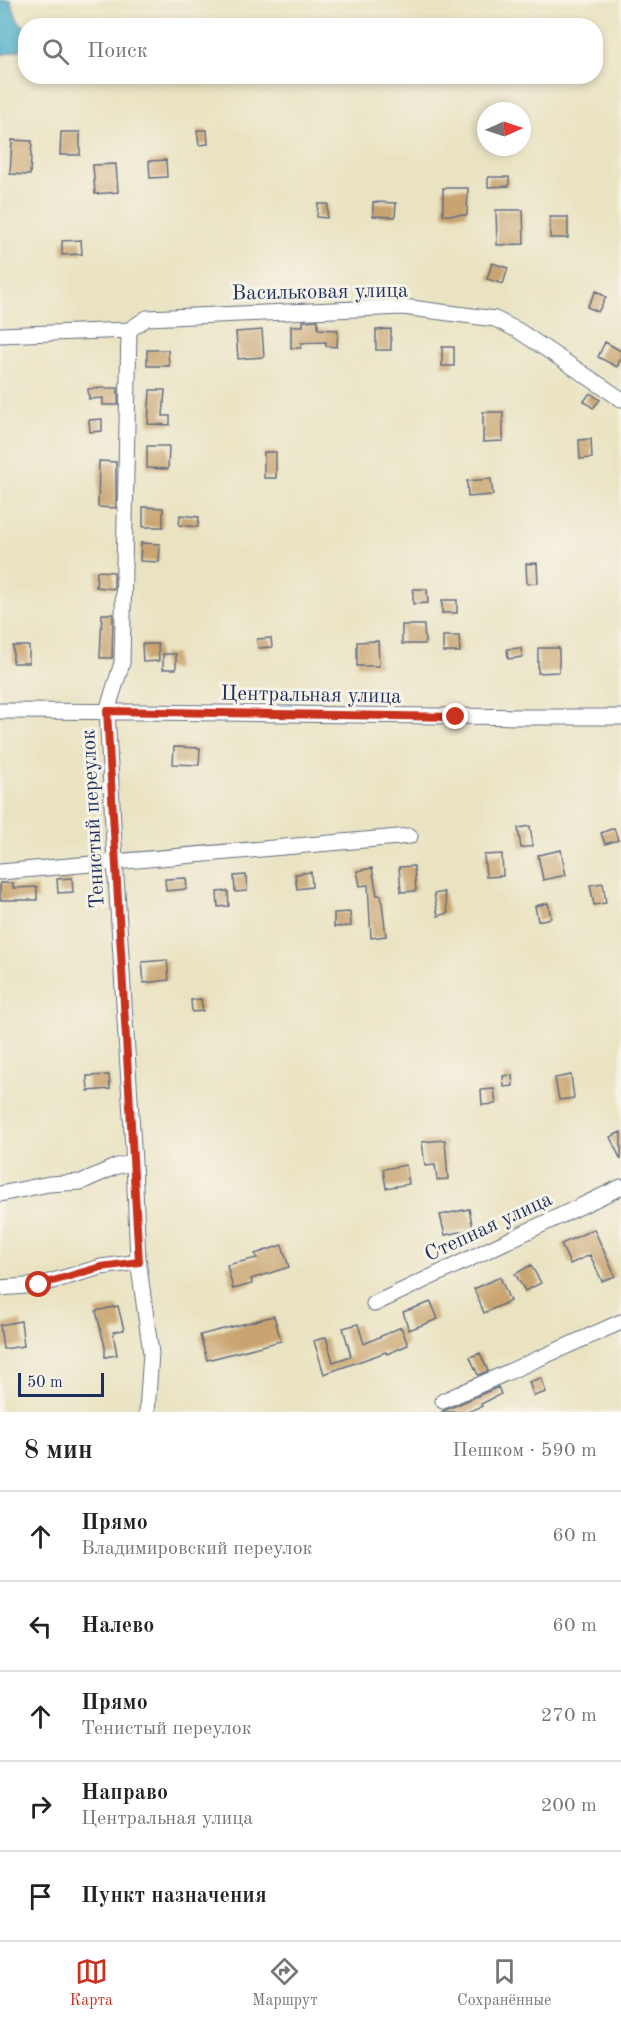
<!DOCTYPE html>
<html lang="ru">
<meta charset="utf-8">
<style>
:root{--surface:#fff;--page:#f2f2f2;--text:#222;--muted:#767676;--line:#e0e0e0;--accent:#c8321e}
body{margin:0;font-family:"Old Standard TT",serif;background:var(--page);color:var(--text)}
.compass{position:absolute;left:477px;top:102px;width:54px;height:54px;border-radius:50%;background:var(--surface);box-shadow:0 3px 9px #0003;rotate:87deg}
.scale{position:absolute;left:18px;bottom:15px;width:86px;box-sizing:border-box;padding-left:6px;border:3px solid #1b2f5e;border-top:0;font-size:16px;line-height:21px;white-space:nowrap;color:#1b2f5e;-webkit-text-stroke:4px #f7f3e8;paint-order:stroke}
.stop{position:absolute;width:18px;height:18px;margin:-14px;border:4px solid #c8321e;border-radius:50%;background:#fff}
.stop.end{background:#c8321e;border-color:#fff;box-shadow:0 2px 6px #0008}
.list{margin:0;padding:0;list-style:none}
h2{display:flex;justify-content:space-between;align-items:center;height:78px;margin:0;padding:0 24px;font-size:26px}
h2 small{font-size:20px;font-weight:400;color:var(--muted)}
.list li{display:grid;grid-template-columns:39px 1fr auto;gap:18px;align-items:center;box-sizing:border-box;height:90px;padding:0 24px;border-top:2px solid var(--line)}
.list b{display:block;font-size:22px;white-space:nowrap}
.list p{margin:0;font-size:20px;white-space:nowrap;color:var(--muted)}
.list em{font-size:20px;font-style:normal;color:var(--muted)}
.icon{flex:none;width:33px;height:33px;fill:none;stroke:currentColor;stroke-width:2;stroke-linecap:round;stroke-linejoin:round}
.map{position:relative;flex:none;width:621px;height:1412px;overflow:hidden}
.search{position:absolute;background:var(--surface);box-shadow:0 3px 9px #0003;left:18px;right:18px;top:18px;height:66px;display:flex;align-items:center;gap:15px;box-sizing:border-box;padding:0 21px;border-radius:24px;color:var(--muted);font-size:22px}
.sheet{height:528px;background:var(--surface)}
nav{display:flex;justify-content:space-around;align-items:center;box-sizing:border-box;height:84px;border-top:2px solid var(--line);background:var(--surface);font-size:16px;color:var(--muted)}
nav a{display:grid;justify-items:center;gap:3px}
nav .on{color:var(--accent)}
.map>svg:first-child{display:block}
</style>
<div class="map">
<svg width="621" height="1412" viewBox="0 0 621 1412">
<rect width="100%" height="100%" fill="#f7f3e8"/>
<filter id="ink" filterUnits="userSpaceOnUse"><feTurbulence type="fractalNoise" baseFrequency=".0167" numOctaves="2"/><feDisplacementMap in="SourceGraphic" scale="12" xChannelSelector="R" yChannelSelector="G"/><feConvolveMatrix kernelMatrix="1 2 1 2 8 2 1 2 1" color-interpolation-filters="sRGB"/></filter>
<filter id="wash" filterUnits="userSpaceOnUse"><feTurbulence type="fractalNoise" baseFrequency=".008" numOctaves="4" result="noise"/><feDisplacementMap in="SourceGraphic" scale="24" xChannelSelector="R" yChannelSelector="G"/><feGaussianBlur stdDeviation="1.35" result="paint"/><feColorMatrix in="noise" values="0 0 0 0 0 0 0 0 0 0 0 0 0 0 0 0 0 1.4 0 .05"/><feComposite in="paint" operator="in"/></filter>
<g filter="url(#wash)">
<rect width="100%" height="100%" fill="#eae3c2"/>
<path fill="#47abc7" stroke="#316d92" stroke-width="1.5" d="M0,0H10L18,21L26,28L25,40L20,50L0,55Z"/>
<g id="blocks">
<path fill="#c9a470" d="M197,130H207L208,144L199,145Z
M61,132H80V155H60Z
M12,140L32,141L30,175L10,174Z
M166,160L167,177L150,178L149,161Z
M116,164L118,192L95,194L93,165Z
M488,177H509V186L488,187Z
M443,188H468L467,215H443Z
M373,202L396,203L395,217L373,216Z
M318,204H328L327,218L317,217Z
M496,210H523L524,244L497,245Z
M550,217H568V238H550Z
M81,240L82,254L62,255V241Z
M492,263L508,268L503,284L487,279Z
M596,291L606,297L598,312L587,307Z
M318,320V329L338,330L337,347L326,346V342L301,343V348H291V326H303V321Z
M391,329V350H376V330Z
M262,330L264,357L238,359L236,332Z
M605,342L621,351V358L617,367L598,357Z
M442,347H454V366H442Z
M147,350H168L169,366H147Z
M102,388H118V405H103V398L89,399L88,389Z
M150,390H165L163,416H170V425L148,424Z
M590,393L600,400L593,408L584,401Z
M483,412H503V441L483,442Z
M102,419V431L90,432L89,420Z
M591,439L592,458L580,459L579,440Z
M147,446H169L168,469L147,468Z
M264,452H276V478H264Z
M99,461L116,462V508L98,507Z
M491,479L493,495L468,497L467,481Z
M143,507L163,508V527H143Z
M180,515L199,517L198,527L179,525Z
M141,543L160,544L159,562L140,561Z
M537,563L538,583L527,584L526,564Z
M97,571L114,572V589L96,587Z
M413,589H427L428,603L413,604Z
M442,600H457V613H442Z
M102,614H113L112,658H100Z
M402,625H424L425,644H402Z
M443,636H459L460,652H443Z
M271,638L272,647L258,648L257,639Z
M378,641L379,666H357V642Z
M142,644H158L159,661L143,662Z
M13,646H29V663H13Z
M521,648L522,657L508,659L507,649Z
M538,648H559V672L538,673Z
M163,654H176V669H163Z
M174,747L200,748L199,765L173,764Z
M530,826L533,846L521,848L518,828Z
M614,828L618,840L605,844L601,833Z
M561,850L566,875L543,880L538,855Z
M502,854L503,876L486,877L484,855Z
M414,866L416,891L401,892L399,867Z
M372,868L377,895H381L386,936L371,938L368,885L360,886L357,871Z
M311,872L312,887L297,889L295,874Z
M246,875L247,891L235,892L234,876Z
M72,878L73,892L58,893L57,879Z
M186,878L187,889L166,891L165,879Z
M0,883H13V888L37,887V900H0Z
M603,883L606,903L594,905L590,885Z
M228,891L229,906L218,907L217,892Z
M444,892L448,913L438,916L434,894Z
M548,903L551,918L538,921L535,906Z
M350,912L351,926L334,927V913Z
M167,960L169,980L144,983L142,962Z
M201,999L203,1011L192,1012L191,1000Z
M109,1075L110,1089L88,1091L87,1076Z
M512,1075L513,1086L504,1087L503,1076Z
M571,1075L574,1098L559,1100L555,1078Z
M494,1089L496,1104L482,1105L481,1090Z
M621,1132V1160L610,1137Z
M445,1140L448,1179L437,1180L435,1165L425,1166L422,1142Z
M406,1165L409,1184L386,1188L383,1169Z
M469,1209L473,1229L445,1235L440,1215Z
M594,1229L615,1276L602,1281L590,1255L570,1264L561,1244Z
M282,1245L289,1267L251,1279L252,1284L233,1289L227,1265L257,1258L255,1254Z
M531,1265L541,1283L525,1291L515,1274Z
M500,1277L510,1301L484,1313L474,1289Z
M431,1302L438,1319L409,1330L403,1312Z
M118,1306L124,1330L113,1332L117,1355L105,1357V1347L96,1311Z
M274,1316L281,1341L207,1360L200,1335Z
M21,1321L24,1346L3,1349L0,1325Z
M358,1324L364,1344L401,1327L408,1345L387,1354L386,1352L324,1374L314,1341L326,1337L333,1362L351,1356L343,1328Z
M480,1353L488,1371L478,1375L470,1357Z
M541,1378L546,1392L534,1396L529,1382Z
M498,1387L501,1394L481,1404L482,1406L468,1412H441Z"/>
</g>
</g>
<g filter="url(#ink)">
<use href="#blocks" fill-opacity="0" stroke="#636e81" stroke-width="1.5"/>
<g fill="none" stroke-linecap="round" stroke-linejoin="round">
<defs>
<path id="minor" d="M129,330L122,663L107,711L115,861L134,1163L138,1260L151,1353L147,1412
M0,335L129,330L147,318L403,307L495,319L519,331L621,399
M0,711C207,711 414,718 621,717
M0,872L410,836
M0,1194L49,1184L81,1182L117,1166L134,1163
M0,1288L39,1285L101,1267L139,1262
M374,1304L621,1187
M443,1401L621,1322"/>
</defs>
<use href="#minor" stroke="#636e81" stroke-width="17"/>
<use href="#minor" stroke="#fff" stroke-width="15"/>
</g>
</g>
<g fill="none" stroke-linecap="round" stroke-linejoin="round" filter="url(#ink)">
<path stroke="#c8321e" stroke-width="8" d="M39,1285L101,1267L139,1262L107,711L456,717"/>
</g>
<g text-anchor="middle" stroke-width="6" stroke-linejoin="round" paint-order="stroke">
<g font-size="21" fill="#1b2f5e" stroke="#f7f3e8">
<text transform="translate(320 291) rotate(-1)" y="7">Васильковая улица</text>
<text transform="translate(311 694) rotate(1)" y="7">Центральная улица</text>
<text transform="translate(92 819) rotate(-93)" y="7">Тенистый переулок</text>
<text transform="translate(488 1226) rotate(-25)" y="7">Степная улица</text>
</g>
</g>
</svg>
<svg class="compass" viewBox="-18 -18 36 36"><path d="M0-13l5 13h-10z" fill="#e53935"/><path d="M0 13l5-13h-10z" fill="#767676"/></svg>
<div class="scale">50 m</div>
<div class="stop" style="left:39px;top:1285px"></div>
<div class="stop end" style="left:456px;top:717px"></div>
<div class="search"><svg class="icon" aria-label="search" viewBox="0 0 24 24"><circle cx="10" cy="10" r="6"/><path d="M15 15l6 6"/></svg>Поиск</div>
</div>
<section class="sheet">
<h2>8 мин<small>Пешком · 590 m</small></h2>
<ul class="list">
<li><svg class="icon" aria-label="ahead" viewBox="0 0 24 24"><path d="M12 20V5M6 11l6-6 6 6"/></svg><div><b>Прямо</b><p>Владимировский переулок</p></div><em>60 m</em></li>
<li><svg class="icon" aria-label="left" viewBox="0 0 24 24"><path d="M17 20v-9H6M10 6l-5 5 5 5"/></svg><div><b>Налево</b></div><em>60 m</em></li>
<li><svg class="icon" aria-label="ahead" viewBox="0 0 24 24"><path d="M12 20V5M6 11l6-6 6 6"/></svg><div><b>Прямо</b><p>Тенистый переулок</p></div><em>270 m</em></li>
<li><svg class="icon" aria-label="right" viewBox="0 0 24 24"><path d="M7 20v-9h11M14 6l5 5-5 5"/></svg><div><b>Направо</b><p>Центральная улица</p></div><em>200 m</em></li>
<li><svg class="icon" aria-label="arrive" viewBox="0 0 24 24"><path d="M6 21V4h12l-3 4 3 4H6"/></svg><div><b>Пункт назначения</b></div></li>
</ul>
</section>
<nav>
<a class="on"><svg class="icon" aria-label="map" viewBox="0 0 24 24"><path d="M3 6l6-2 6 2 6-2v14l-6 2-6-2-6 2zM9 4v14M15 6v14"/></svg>Карта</a>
<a><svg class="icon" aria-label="directions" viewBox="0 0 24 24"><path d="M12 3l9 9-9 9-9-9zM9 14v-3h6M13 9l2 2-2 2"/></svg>Маршрут</a>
<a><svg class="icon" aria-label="saved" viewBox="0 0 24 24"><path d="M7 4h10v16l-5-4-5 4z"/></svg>Сохранённые</a>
</nav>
